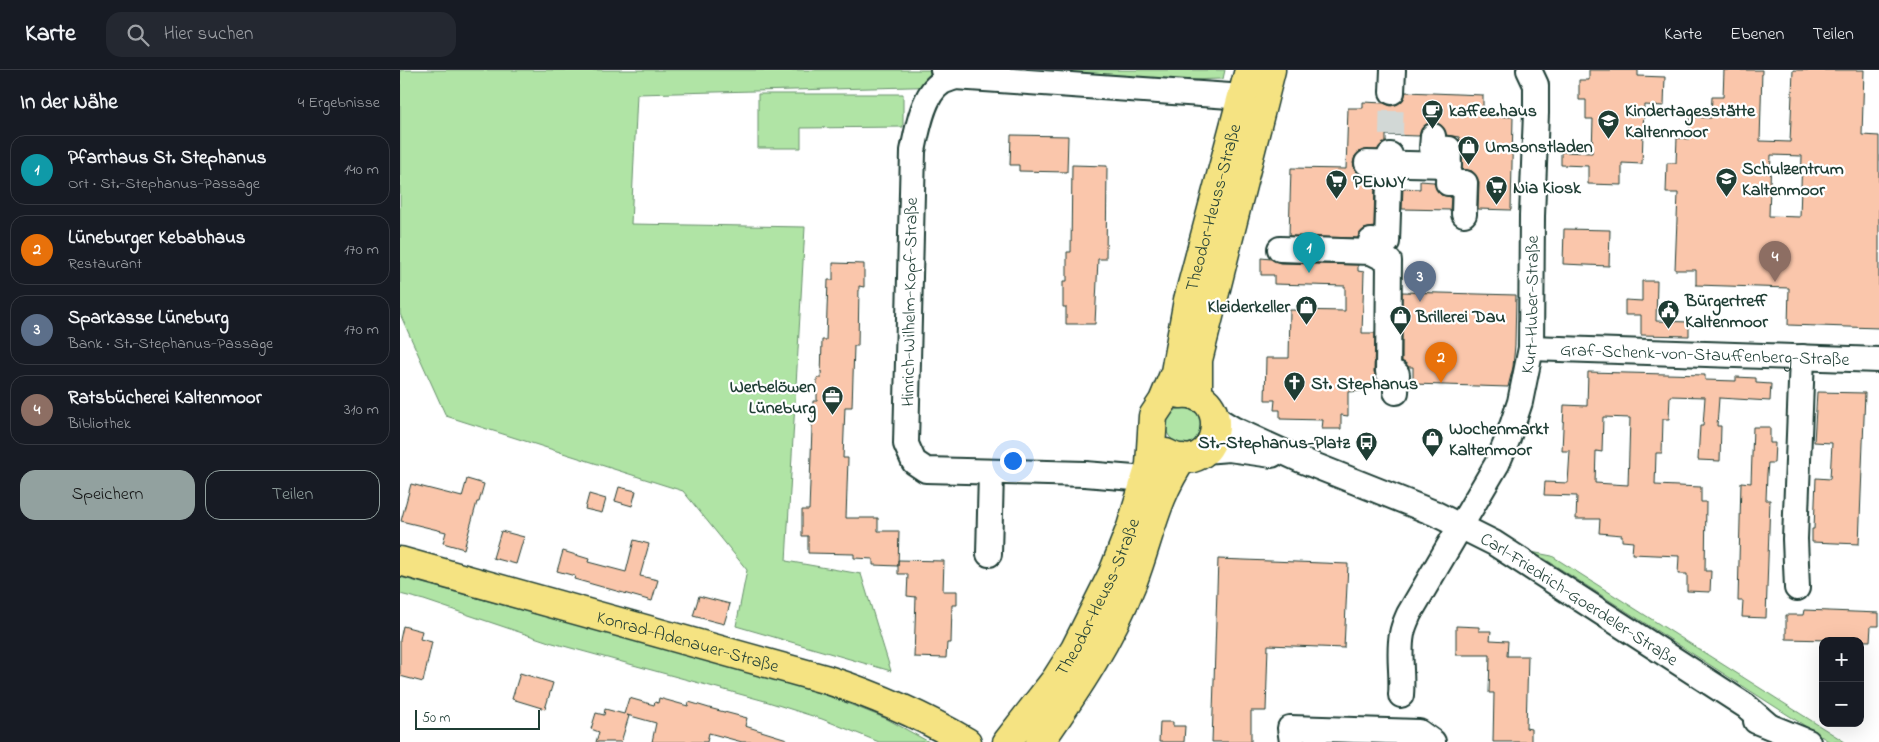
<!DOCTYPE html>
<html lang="de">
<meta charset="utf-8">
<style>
:root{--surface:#171b24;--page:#242831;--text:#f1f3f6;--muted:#9ea1a6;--line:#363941;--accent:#92a19f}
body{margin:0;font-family:"Indie Flower",sans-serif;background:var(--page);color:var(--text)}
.controls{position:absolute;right:15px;bottom:15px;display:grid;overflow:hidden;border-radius:10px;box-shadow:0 5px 20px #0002}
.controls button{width:45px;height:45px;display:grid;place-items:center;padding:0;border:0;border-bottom:1px solid var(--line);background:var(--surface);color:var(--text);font:25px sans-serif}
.scale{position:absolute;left:15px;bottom:12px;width:125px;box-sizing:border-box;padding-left:5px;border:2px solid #1f3d34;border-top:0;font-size:14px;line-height:18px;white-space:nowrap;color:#1f3d34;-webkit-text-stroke:4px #fff;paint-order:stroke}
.you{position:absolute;left:612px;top:390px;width:18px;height:18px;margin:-12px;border:4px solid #fff;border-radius:50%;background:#1a73e8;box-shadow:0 0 0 8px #1a73e833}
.badge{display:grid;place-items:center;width:32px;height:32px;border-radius:50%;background:var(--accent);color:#fff;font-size:16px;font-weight:700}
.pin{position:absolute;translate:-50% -41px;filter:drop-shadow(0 1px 2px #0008)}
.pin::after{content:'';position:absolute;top:26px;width:18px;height:15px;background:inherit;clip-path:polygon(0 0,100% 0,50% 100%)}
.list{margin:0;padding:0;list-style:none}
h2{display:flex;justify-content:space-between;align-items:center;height:65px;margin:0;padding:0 20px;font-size:21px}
h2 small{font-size:16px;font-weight:400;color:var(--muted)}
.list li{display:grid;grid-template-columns:32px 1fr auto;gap:15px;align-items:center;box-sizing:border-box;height:70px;margin:0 10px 10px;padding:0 10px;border:1px solid var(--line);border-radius:15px}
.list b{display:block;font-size:19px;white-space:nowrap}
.list p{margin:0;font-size:16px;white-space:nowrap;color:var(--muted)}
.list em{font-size:16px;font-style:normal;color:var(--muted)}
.actions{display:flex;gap:10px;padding:15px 20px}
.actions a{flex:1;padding:11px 0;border:1px solid var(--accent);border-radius:15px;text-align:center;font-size:18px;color:var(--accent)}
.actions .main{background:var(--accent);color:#111}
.icon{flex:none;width:28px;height:28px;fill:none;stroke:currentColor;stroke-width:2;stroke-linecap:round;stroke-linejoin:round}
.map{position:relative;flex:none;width:1479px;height:672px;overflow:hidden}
header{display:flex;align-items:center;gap:30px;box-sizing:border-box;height:70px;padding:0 25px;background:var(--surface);border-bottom:1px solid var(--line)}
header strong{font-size:24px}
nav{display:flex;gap:28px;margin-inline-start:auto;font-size:18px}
.search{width:350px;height:45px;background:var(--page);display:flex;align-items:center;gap:12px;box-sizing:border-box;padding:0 18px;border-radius:15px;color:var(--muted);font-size:19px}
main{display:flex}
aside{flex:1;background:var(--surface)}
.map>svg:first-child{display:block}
</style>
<header>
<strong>Karte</strong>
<div class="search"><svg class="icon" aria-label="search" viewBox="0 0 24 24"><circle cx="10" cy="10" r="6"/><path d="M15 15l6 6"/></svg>Hier suchen</div>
<nav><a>Karte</a><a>Ebenen</a><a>Teilen</a></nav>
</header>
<main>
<aside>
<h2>In der Nähe<small>4 Ergebnisse</small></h2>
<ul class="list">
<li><span class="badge" style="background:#0f9aa8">1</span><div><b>Pfarrhaus St. Stephanus</b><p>Ort · St.-Stephanus-Passage</p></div><em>140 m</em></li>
<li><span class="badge" style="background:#e8710a">2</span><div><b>Lüneburger Kebabhaus</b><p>Restaurant</p></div><em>170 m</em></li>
<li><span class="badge" style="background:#5c6f8a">3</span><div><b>Sparkasse Lüneburg</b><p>Bank · St.-Stephanus-Passage</p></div><em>170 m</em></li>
<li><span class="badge" style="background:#8d6e63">4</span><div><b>Ratsbücherei Kaltenmoor</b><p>Bibliothek</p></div><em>310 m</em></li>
</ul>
<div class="actions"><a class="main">Speichern</a><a>Teilen</a></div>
</aside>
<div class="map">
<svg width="1479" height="672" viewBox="0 0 1479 672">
<rect width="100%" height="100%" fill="#fff"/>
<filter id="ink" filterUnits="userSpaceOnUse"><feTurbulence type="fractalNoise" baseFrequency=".02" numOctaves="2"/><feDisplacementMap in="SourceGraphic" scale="10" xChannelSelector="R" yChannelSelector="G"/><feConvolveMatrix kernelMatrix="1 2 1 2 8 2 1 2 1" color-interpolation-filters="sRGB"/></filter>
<g filter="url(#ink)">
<path fill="#b0e4a5" stroke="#68906c" d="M0,0H825L823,9L237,24L231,154L405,157L386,491L461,504L491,601L336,556L347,500L283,421L46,346L0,244Z
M358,24H503V57L401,58V78H358Z
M766 356a18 18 0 1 1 36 0a18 18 0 1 1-36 0Z
M1126,481L1152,486L1445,672H1430L1145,489L1121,484Z
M0,507L367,607L429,626L487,649L529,672H479L422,649L365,631L149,572L24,530L0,524Z"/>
<path fill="#fac6ab" stroke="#1f3d34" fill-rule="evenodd" d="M1189,0H1238V6L1265,7L1264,36L1244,35L1242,94L1222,93V115L1188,114V96L1161,95V82L1192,83L1193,49H1186V30H1179V10H1189Z
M1324,0H1362L1360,71L1390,72L1393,0H1464L1462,65L1479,66V258L1388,255L1389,218L1296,215V200H1275L1278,123H1266L1267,93H1276L1277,68L1289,69L1290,47L1311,48L1312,27H1323ZM1371,85L1402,86L1400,147L1369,146Z
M1006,22L1083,25V46L1113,47L1111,140L1078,139L1079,113L1077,107L1072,101L1062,99L1063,79L1059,67L1046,65L1045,60L1041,55L1034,52L1027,54L1022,58L1019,66L986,65V72L978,80L961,81L955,86L953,93L955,100L959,104L975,107L974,157L964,159L958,168L889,166L891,98L946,99L948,38H963V32L984,33L991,36L998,34L1003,30Z
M611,65L668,66L667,102L619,101V95H610Z
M672,95L707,96L706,189H698L695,254H666V237H663V211H667V182H671Z
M1020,111L1034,112L1036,119L1041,125L1051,127L1050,140L1002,139L1003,118L1020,119Z
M1164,159L1210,160L1209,196L1163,194Z
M861,188L871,189L880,193L958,195V201L964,202L962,263H975L974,302L979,312V318H961V321L948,322V346L941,345V359H922L923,350L880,349V340H874L875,330H865L866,288H889L890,240L945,241V216L874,214V205H861Z
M433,193L464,194V217L459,216L458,276H454L452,337H445L443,388H448L446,448H478V461H499L498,496L473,495V489L454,488V484L408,483V466H402V440H409L413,331H417V308H421L422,270H426L428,210H433Z
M1242,211H1257L1256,251L1289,252V266L1241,265V245H1225V230L1242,231Z
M1002,222L1116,225L1115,275L1113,297L1108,317L1013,314V297H1008L1002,291Z
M1188,302L1305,305V310L1336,311V307L1356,308V313L1371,314L1370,331L1319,328L1317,356H1321L1320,391L1298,390L1300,356H1303L1305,327L1270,326L1269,349H1263L1262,383H1256L1255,415L1301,417V432H1306L1305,501H1311L1310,522L1287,521V504H1278L1279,486L1232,484L1233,472L1222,471V465L1199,463L1200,449H1176L1177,426L1144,425L1145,412L1168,413L1170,381H1162L1164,335L1187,336ZM1203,347L1230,348L1228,415L1195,413L1196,381L1202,382Z
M1417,322L1465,323L1459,474L1412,472V459H1414L1416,408L1430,409L1432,373L1414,372Z
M1353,357H1370V373H1375L1374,393H1368L1367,404L1366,430H1370L1366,548L1342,547L1343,531H1338L1341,412L1351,413Z
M67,409L84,414L79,432H77L64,479L43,473L46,462L1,451L11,414L62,427Z
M219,417L236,421L232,436L215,431Z
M189,424L206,429L202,443L185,439Z
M101,461L124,467L116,494L93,488Z
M234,470L249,474L240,506L258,510L252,531L174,509L175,506L157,501L163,481L189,489L188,492L226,502Z
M818,489L948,494L944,578L868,575L866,641H851V672H812Z
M498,490L544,491L543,521H557V535H552L551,573H547L546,588L514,587L516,527L507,526L508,504H498Z
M299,526L330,534L324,554L293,546Z
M1404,540L1479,543V556H1471L1470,571L1386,569V545H1403Z
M3,556L22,561L20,569L32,572L23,612L0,606V570Z
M1056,556L1079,557V561H1091L1090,570L1108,571L1107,586H1128L1126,658L1131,659V672H1093L1094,623H1089L1090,585H1056Z
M120,603L153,613L145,639L112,629Z
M229,628L254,635L255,632L258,633L259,628L288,636L289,632L309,638L347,648L345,656L387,669V672H342L309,663L307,672H252L256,653L227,645L229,646L221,672H196L199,662L191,659L196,643L204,645L205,639L224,644Z
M760,652H773V656H785L784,672H759Z"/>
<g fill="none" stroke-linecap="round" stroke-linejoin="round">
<path stroke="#d2d8d6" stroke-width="24" stroke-dasharray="24 12" stroke-linecap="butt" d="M991,65L992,22"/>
<defs>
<g id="minor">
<path d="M543,0L555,7L859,28"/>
<path d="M555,7C551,9 545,10 541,13C523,24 517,62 513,81L506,374L514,392L526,400L685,404L746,409"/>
<path d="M992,22L993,0"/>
<path d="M1033,66L1032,78L1049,79L1048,113H1065L1064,144"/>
<path d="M967,93L1049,95"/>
<path d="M880,179L971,182L989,191L988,302L997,304L996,322"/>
<path d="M971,182V171L987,172L990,85"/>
<path id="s1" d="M1131,278L1479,290"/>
<path id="s2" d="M815,348L833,359L901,390L1034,443L1094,473L1346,636L1369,656"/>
<path d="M804,381L829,379L872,385"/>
<path d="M589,484L591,402"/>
<path d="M1397,518L1395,469L1402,287"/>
<path id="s3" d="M1001,625C1003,605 998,584 1002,564C1003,557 1006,551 1009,544L1097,394L1108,368L1120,332L1131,278L1132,146L1136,43V15L1129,0"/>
<path d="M1356,651L1408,672"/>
<path d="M892,672L890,658L1019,662L1033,672"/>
</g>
<g id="major">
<path d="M798,327V290L871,0"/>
<path d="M766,383C820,413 836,318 780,324"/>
<path id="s4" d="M0,491L428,610C477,626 523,646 567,672"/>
<path id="s5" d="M607,672L656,609L675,579L713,503L731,457L750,395L753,346L763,331L775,302L788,230L849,0"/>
<path d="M640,672C677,619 709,572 733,511C749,470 756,425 783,388"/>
</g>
</defs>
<use href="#minor" stroke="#1f3d34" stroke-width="28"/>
<use href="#major" stroke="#1f3d34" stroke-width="31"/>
<use href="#minor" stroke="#fff" stroke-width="24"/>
<use href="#major" stroke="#f5e382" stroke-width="28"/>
</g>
</g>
<defs>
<symbol id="cafe-pin" viewBox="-11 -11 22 30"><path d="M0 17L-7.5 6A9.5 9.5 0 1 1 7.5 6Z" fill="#1f3d34" stroke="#fff"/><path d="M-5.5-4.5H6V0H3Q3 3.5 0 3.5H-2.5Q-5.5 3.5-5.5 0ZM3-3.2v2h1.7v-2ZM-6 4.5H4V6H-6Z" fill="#fff"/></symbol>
<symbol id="school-pin" viewBox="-11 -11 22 30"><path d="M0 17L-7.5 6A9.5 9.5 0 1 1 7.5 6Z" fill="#1f3d34" stroke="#fff"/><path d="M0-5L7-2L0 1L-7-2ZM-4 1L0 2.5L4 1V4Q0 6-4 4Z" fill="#fff"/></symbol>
<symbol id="shop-pin" viewBox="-11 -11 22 30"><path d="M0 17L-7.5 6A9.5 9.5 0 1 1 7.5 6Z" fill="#1f3d34" stroke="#fff"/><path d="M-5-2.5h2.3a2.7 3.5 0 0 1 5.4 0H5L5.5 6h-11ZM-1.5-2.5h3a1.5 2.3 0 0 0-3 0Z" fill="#fff"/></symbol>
<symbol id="supermarket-pin" viewBox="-11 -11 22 30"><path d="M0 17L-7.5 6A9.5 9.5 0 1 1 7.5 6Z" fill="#1f3d34" stroke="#fff"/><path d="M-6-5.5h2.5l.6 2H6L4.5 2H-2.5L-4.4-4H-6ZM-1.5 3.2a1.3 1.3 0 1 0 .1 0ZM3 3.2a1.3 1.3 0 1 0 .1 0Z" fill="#fff"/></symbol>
<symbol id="civic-pin" viewBox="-11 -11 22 30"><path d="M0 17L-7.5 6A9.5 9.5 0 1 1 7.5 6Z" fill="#1f3d34" stroke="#fff"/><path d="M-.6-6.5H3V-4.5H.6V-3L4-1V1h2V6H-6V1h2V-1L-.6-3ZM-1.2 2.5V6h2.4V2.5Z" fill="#fff"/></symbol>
<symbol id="church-pin" viewBox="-11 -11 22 30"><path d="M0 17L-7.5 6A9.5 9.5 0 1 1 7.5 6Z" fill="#1f3d34" stroke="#fff"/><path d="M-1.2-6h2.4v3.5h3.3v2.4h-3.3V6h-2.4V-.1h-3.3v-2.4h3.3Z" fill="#fff"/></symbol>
<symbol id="office-pin" viewBox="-11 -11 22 30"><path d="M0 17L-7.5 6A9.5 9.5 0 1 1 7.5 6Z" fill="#1f3d34" stroke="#fff"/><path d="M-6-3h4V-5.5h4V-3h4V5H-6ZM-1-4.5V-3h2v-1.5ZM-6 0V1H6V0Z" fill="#fff"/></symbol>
<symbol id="bus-pin" viewBox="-11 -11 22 30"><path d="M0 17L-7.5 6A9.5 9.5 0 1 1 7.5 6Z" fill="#1f3d34" stroke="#fff"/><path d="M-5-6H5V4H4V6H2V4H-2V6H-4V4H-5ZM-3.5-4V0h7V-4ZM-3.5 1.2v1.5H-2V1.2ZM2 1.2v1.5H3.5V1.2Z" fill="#fff"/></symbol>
</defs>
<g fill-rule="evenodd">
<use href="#cafe-pin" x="1020" y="28" width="25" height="34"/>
<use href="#school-pin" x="1196" y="38" width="25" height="34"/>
<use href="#shop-pin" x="1056" y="64" width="25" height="34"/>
<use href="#school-pin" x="1314" y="96" width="25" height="34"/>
<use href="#supermarket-pin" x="924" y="98" width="25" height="34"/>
<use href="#supermarket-pin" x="1084" y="104" width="25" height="34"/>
<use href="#shop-pin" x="894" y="224" width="25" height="34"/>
<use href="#civic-pin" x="1256" y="228" width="25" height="34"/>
<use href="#shop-pin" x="988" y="234" width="25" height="34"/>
<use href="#church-pin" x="882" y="300" width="25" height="34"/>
<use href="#office-pin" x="420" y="314" width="25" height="34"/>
<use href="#shop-pin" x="1020" y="356" width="25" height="34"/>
<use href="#bus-pin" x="954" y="360" width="25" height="34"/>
</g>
<g text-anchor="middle" stroke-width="4.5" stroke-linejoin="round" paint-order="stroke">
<g font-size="18" font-weight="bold" fill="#1f3d34" stroke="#fff" text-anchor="start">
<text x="1049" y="46">kaffee.haus</text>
<text x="1225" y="46">Kindertagesstätte<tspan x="1225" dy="21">Kaltenmoor</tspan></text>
<text x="1085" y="82">Umsonstladen</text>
<text x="1342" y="104">Schulzentrum<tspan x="1342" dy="21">Kaltenmoor</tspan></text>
<text x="953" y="117">PENNY</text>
<text x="1113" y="123">Nia Kiosk</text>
<text x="1285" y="236">Bürgertreff<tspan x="1285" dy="21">Kaltenmoor</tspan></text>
<text x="890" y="242" text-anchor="end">Kleiderkeller</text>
<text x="1016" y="252">Brillerei Dau</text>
<text x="911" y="319">St. Stephanus</text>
<text x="416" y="322" text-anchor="end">Werbelöwen<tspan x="416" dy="21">Lüneburg</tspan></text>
<text x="1049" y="364">Wochenmarkt<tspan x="1049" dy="21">Kaltenmoor</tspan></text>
<text x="950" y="378" text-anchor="end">St.-Stephanus-Platz</text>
</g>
<g font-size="18" fill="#1f3d34" stroke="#fff">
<text dy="6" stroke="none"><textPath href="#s5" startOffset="582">Theodor-Heuss-Straße</textPath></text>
<text transform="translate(509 232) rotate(-89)" y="6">Hinrich-Wilhelm-Kopf-Straße</text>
<text dy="6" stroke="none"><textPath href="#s3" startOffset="421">Kurt-Huber-Straße</textPath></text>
<text dy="6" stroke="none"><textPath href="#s1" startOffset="174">Graf-Schenk-von-Stauffenberg-Straße</textPath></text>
<text dy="6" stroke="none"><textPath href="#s5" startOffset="172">Theodor-Heuss-Straße</textPath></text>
<text dy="6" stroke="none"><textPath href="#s2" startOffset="408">Carl-Friedrich-Goerdeler-Straße</textPath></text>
<text dy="6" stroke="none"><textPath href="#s4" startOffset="299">Konrad-Adenauer-Straße</textPath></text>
</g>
</g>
</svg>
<div class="controls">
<button>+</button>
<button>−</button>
</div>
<div class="scale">50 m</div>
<div class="you"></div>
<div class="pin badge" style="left:909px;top:203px;background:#0f9aa8">1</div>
<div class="pin badge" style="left:1041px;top:313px;background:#e8710a">2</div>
<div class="pin badge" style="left:1020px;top:232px;background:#5c6f8a">3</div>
<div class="pin badge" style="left:1375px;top:212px;background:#8d6e63">4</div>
</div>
</main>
